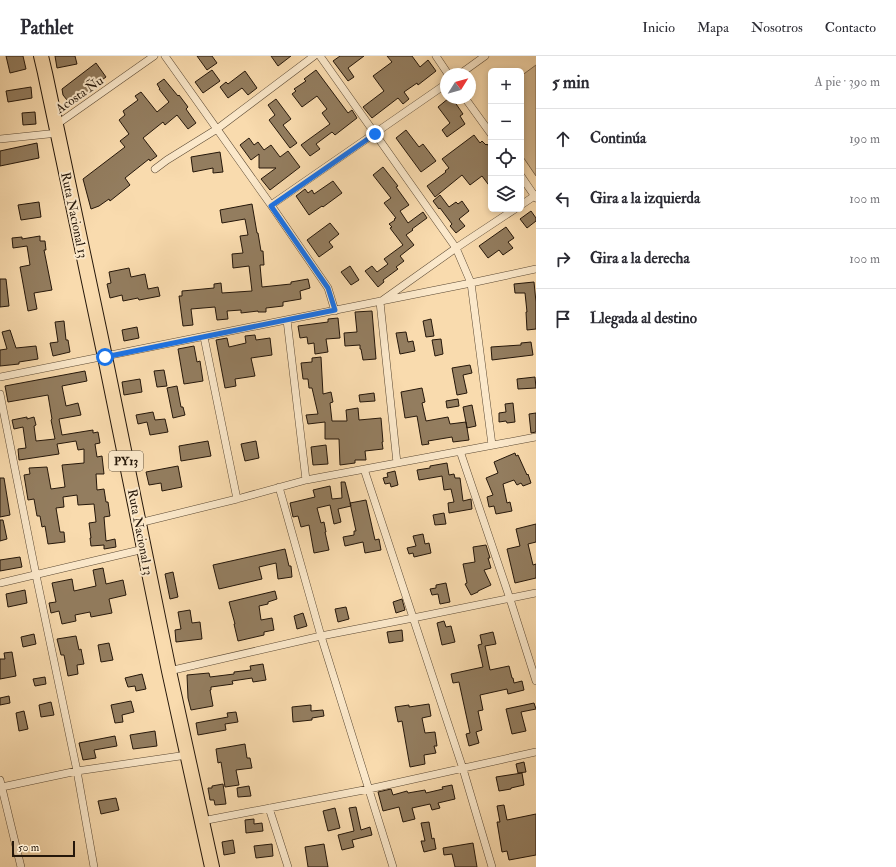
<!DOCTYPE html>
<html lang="es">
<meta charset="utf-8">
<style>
:root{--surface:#fff;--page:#f7f7f7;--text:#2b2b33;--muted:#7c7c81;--line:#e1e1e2}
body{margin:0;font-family:"IM FELL Double Pica",serif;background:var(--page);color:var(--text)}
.controls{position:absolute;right:12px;top:12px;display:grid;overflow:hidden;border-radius:6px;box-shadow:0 2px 6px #0003}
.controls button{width:36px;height:36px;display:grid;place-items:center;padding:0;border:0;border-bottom:1px solid var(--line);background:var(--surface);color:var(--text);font:20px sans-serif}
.compass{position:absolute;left:440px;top:12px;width:36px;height:36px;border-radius:50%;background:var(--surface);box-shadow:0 2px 6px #0003;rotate:53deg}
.scale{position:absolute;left:12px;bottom:10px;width:63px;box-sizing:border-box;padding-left:4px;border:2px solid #25170a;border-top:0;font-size:11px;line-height:14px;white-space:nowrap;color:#25170a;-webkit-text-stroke:3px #fbe8ca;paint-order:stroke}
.stop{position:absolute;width:12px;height:12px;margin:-9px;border:3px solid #1a73e8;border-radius:50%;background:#fff}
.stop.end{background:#1a73e8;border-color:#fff;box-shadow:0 1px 4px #0008}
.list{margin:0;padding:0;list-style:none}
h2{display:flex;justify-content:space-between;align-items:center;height:52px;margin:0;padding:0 16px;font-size:17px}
h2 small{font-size:13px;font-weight:400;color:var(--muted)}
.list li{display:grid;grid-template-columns:26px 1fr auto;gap:12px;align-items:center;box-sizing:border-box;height:60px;padding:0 16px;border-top:1px solid var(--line)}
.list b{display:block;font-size:15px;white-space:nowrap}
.list em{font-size:13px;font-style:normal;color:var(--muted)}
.icon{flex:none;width:22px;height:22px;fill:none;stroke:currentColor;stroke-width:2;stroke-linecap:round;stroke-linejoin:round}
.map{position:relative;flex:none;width:536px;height:811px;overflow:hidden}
header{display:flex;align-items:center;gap:24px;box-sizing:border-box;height:56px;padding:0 20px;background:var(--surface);border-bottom:1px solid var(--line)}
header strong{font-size:19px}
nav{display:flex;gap:22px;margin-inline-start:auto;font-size:14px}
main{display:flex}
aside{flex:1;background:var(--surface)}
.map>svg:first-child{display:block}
</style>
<header>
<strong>Pathlet</strong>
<nav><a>Inicio</a><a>Mapa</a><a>Nosotros</a><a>Contacto</a></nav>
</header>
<main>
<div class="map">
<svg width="536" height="811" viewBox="0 0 536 811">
<rect width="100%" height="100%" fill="#f9dbae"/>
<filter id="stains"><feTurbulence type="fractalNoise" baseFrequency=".005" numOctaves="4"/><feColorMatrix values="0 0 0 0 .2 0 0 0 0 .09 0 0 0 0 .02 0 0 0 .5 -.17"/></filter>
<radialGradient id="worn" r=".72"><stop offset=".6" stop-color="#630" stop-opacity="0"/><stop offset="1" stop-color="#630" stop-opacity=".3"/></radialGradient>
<path fill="#d5ba92" stroke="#7d684e" d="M536,9V120L521,98V20Z"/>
<path fill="#937d5f" stroke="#25170a" d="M6,0H23L26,13L10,17Z
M55,0H75L77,8L57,12Z
M197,0H212L217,7L207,14Z
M271,0H291L278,10Z
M340,0H364L348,12L354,21L348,25L333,5Z
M387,0H412L420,11L428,4L436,15L418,29L417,27L404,36L409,43L403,48L398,42L372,62L363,51L384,35L373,20L392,6Z
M96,7L106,21L95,29L96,30L71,49L63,39L62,33Z
M212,14L220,25L203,37L195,26Z
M316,14L348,57L352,54L357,62L335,79L332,76L316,88L320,93L310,100L301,89L330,68L322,57L327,53L317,40L302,51L292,38L296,35L294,33L306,25L304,23Z
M245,15L257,32L248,39L242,32L228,42L220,31L226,26L228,28Z
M164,23L178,40L179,39L188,51L186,53L196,67L188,73L177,59L165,69L163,66L143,82L157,100L150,105L149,103L125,122L130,129L110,145L109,143L99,150L91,153L83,123L125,91L120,85L129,78L119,64L125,59L123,55L138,44L135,40L141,36L157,56L169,46L159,33H160L157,28Z
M31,31L32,42L8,46L6,35Z
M449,42H452L463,58L460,60L465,68L447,81L442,74L450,67L438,51Z
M276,43L291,63L283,69L297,87L290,92L269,64L275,59L268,49Z
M35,56L36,68L23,69L22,57Z
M406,74L419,91L423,88L436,105L421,116L396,82Z
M474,79L480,87L482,85L486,89L487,88L491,93V132L482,120L470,129L462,119L435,141L427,130L446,116L445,115L449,112L442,103Z
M249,82L254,89L258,86L264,94L271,89L280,101L288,95L300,111L270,134L261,123L276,112H259V98L251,104L240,89Z
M37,87L39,102L0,110V95Z
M220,96L223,116L213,117V112L193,116L191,101Z
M383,111L398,130L396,131L409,149L400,155L408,167L423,156L427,162L412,173L413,174L406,179L414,189L400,200L404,205L396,211L398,213L383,224L384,226L378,231L365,215L372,210L377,216L388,208L384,203L403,189L390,172L392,171L389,168L395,164L394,163L396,162L384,147L391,142L373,119Z
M333,125L342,137L323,151L322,150L309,159L296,140L305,133L308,137L312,134L314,138Z
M440,139L449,151L456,146L458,148L462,145L469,155L459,163L465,170L456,177L450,170L452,168L440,152L439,153L433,145Z
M39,146L41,161L21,164L18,149Z
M252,148L257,177H258L261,195H263L264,209H260L262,231L291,228V226L308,223L310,232L300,235L301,243L283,246V250L266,252V256H258V255L241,257V254L227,255L228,263L217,264L215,251L191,253L193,269L183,270L179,240H182V235L214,232V228L221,227L222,237L252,235L249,210L233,212L232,198L243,197L240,180L248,179L245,163L222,167L220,154Z
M531,155L536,162V165L527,172L520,163Z
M330,167L339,178L329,186L333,191L319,201L307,184Z
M506,171L514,182L508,186L513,192L503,199L499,194L488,202L479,190Z
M40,180V185H45L46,194H44L52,234L34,237L37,253L28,255L20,211L30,209L27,190L13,192L12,182L22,181V183Z
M350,210L359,224L351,229L341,216Z
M129,212L131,221L145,218L148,233L158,231L160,240L139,244L138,242L123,245L122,239L110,242L107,228L111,227L109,216Z
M0,223H6L9,250L0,251Z
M534,226L536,246V273L527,274L526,256H527L525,237H515L514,228Z
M372,255L376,303L363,304L361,293H360V289L345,290L344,277L357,276L355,256Z
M338,262L340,282L326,283L328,296L315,298L314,287L308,288L307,281L300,282L298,270L328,266V263Z
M431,263L434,280L426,281L423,265Z
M64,265L66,284H68L70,296L53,300L50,287L58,286L55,266Z
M137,271L139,282L124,285L122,274Z
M10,274L16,292L36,290L38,303L19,306V308L0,310V294L7,293L2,276Z
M406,276L408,286L413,285L415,295L400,298L396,277Z
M255,279L256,284L270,282L272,299L251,302L255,320L235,323L236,330L225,332L216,284L227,282L229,291L246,287L245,280Z
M441,283L443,298L435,300L432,284Z
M531,286L533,299L492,304L491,291L521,289V287Z
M194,290L197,306L200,305L203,325L184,328L178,293Z
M321,301L323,338L331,336L333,346L330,347L332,365H347L346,354L358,352L359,364L381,362L383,386H382L383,393L365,395L366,404H355V407L340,409L339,383H325V366L308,368L306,359L318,358L312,332H309L308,323H303L301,307L312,306V302Z
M470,309L472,317L463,319L467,337L457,339L452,312Z
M164,314L167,330L157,331L154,315Z
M85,315L87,325L62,330L66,350L78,347L81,359L59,363L62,379L93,374V377L98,376L100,387L95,388L97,401L102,400L104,418H96L97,434L104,433L106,446H108L110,460L104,461L106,485L115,483L116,491L104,493V489L91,490L90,482H91L89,467L96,466L94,448L78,449L77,439L63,441L64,451L56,452L60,476H64L65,486L48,488L45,470L42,471L40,460H37L34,443L28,444L24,419L30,418L29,412L47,411L51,433L65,431L62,409L84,407V393L78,394L76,385L57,388L59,398L19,404L18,393L26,392L23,371L14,373L12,364L27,361V363L34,361L36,369L34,370L36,385L55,383L51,364L52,363L48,339L8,346L5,330Z
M535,321L536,332L518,333L517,323Z
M140,323L142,336L124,339L122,326Z
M177,330L181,351H183L185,359L173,362L167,332Z
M422,332L425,346L422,347L426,365L448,361L450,368L466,366L469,384L453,386L452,381L428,385L429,388L422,389L417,360L405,362L401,336Z
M374,337L375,345L360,346L359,339Z
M458,343L459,350L447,352L446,345Z
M513,347L515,366L507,367L506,365L499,366V357L506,356L505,348Z
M472,349L476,370L467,372L463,351Z
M153,356L155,364L165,363L168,376L150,379L147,366L138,368L136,359Z
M536,357V376L531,377L529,358Z
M208,385L211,400L181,405L179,390Z
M256,385L259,402L245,405L241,388Z
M326,389L328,408L313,409L311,391Z
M515,397L516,400L518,399L527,419L528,418L531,427L523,430L521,427L517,429L514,424L503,428L507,447L510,446L512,455L496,458L494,450L489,451L487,441L493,439L486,422L498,417L494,406Z
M447,407L449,419L454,418L455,422H460L463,445L471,443L472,453L449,457L448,447L454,446L451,433L444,434L442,420L419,424L417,414L430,412V410Z
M178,410L182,431L162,435L161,427L149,429L146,416Z
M395,415L398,429L391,431L390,427L385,428L383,422L388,421L387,417Z
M0,422H4L10,459L0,461Z
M341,426H345L351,450L338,453L341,466L334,468L330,449L317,452L321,467L324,466L326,476H325L329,494L314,497L309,469L301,471L298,460L293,461L290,447L315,441L313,434L330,430L332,443L342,442Z
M366,444L375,484L379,483L381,494L365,497L363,486L345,490L343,481L354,479V475H356L350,447Z
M444,457L446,468L435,469L433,459Z
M0,464H3L7,483L0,485Z
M536,468V486L528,488L533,509L536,508V522L515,527L507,493L520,490L516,473Z
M423,478L425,488L429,487L431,497L414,501L413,497L409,498L407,492L416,490L413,480Z
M486,489L490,502H488L491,512L484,514L491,529L478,535V536L471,539L465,528L467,527L463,508L475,506L473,491Z
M285,493L289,510H291L292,521L278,523L276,507L259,511L262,523L219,533L213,509Z
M20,501L22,511L0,515V504Z
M103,512L106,528L123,524L126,539L109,543L112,557L91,561L90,556L75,559L76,565L62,568L59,555L51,557L49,547L56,546L52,527L72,523L74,535L96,530L93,514Z
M173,516L178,541L170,543L165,518Z
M446,527L450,546L440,548L438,538L432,539L430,533L436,532V529Z
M25,534L27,547L8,551L6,538Z
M275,535L277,543L268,546V548L259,550L261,564L272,562L274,574L264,576V579L238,585L234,568H235L229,546Z
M402,543L405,554L396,557L393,546Z
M346,551L349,563L338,566L335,553Z
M190,554L192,567L200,566L202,583L176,586L175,574L181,573L178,556Z
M303,557L307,570L297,573L294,560Z
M444,565L446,571L451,570L455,586L442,589L437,567Z
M402,574L403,585L389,587L387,576Z
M493,576L496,588L485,590L490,614L509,610L512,622H513L514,627L522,625L524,634L508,638L507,633L480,639L483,654L478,655L482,674L476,676L479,687L469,690L466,678L470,677L459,626L453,627L451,618L483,611L478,589L482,588L480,579Z
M34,578L36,588L23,591L21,581Z
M76,580L79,594L81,593L84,608L77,609L78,618L68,620L64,599H61L57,583Z
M109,587L113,604L101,606L98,589Z
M12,596L16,620L0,623V603H5L4,597Z
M263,608L266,624L253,626L252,622L232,625L233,628L211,631V634H210L213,650L191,654L188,642L187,619L209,617L210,621L234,618V616L251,614L250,610Z
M142,618L146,633L136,635L135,630L128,631L125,622Z
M45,621L46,628L35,630L33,623Z
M9,640L10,647L0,649V642Z
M131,645L134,656L122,659L123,666L115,667L111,649Z
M51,646L54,659L41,661L39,649Z
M534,647L536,653L521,656L526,675L512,678L506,653Z
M429,648L431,660L422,662L425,677L435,676L437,690H434L436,697L424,699L425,708L410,711L402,665L398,666L395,651L409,649V651Z
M311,649V655L323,654L324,660L312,662V664L293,666L292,651Z
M24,655L28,673L19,675L16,657Z
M236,656L238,666L225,668L226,674L198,679L196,667L228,661L227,657Z
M155,675L157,690L133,693L130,679Z
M115,680L117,690L94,694L96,702L83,704L79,687Z
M245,688L247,702H250L252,712L236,714L239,729L225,731L221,706L218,707L216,693Z
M524,706L526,716L518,717L516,708Z
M522,717L524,729L511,732V733L499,735L496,721Z
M223,728L226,748L215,749L214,744H210L208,732H212V730Z
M452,729L455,743L438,747L440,752L432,754L430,748L412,752L415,763L403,766L399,751L383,755L378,736L391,733L393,739L407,735L408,737L425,734L426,737L443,733L442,731Z
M249,730L251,740L238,741L237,732Z
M116,742L119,754L101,758L98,745Z
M504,749L507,764L536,758V799L509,804L507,795L502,796L497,766H500L497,750Z
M356,751L361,774L370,771L372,779L352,784L354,791L342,794L338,779L354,775L349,752Z
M335,752L340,772L328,775L323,755Z
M254,763V768L262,767L263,775L246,777L245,764Z
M429,766L432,783L434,782L436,793L424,796L421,785H425L421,767Z
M233,784L235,797L224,799L222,786Z
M473,787L477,811H455L452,798L444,799L443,792Z
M272,788L273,800L256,802L254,790Z
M324,788L328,811H308L305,791Z"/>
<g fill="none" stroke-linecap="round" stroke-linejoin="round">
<defs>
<path id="street" d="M165,0L271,149L328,232L335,255
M320,0L456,192L471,227L492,389
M436,0L448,18
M460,18L485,0
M465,42L491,78
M56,69L154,0
M0,83L58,77
M155,113L167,104L217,73L314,0
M521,120L536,142
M271,149L446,28
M521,149L536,139
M287,264L306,424
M204,281L237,443
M0,321L471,227L536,213
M0,338L36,519L77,715L94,811
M460,395L510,543L536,625
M397,407L380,246L456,192L515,153
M364,413L463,713L492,811
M279,431L321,580L393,811
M139,467L237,443L306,424L536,381
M0,527L144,493
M169,615L321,580L413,562L536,537
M0,724L21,811
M2,731L77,715L187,699
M269,752L288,811
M202,765L369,733L536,696"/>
<path id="highway" d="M41,0L45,17L105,301L169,615L212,811"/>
</defs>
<use href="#street" stroke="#5a4833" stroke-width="8"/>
<use href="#highway" stroke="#25170a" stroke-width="16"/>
<use href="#street" stroke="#fbe8ca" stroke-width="7"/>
<use href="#highway" stroke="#f9dbae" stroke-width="14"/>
</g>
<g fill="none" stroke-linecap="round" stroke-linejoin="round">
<path stroke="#1a73e8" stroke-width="5" d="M105,301L335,254L328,232L271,150L375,78"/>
</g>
<g text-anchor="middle" stroke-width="4" stroke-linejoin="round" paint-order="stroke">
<rect fill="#fbe8ca" stroke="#655644" stroke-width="1" x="109" y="395" width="34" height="20" rx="3"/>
<g font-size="12" font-weight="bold" fill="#25170a">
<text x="126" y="409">PY13</text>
</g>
<g font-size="13" fill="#25170a" stroke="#fbe8ca">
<text transform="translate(79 38) rotate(-35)" y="5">Acosta Ñu</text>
<text transform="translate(75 159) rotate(78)" y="5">Ruta Nacional 13</text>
<text transform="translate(141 476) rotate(79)" y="5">Ruta Nacional 13</text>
</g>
</g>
<rect width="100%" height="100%" filter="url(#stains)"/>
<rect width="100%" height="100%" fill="url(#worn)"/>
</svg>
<div class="controls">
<button>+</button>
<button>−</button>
<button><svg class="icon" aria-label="locate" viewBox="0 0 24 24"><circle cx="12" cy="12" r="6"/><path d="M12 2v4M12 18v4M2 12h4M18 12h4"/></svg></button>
<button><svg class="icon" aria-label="layers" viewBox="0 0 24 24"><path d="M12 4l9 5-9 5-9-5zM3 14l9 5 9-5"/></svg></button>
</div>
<svg class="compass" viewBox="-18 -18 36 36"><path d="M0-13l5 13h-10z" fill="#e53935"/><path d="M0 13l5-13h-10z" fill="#7c7c81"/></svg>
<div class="scale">50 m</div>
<div class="stop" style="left:105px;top:301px"></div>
<div class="stop end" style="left:375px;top:78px"></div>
</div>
<aside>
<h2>5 min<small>A pie · 390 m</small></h2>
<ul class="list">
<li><svg class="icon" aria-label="ahead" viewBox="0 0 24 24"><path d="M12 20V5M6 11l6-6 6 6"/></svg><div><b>Continúa</b></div><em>190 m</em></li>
<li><svg class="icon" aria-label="left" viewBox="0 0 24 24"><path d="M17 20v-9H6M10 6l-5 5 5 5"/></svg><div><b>Gira a la izquierda</b></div><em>100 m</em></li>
<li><svg class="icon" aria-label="right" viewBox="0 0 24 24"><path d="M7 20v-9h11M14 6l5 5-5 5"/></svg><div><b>Gira a la derecha</b></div><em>100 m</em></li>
<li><svg class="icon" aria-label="arrive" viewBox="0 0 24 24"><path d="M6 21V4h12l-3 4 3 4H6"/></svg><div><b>Llegada al destino</b></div></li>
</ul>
</aside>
</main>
